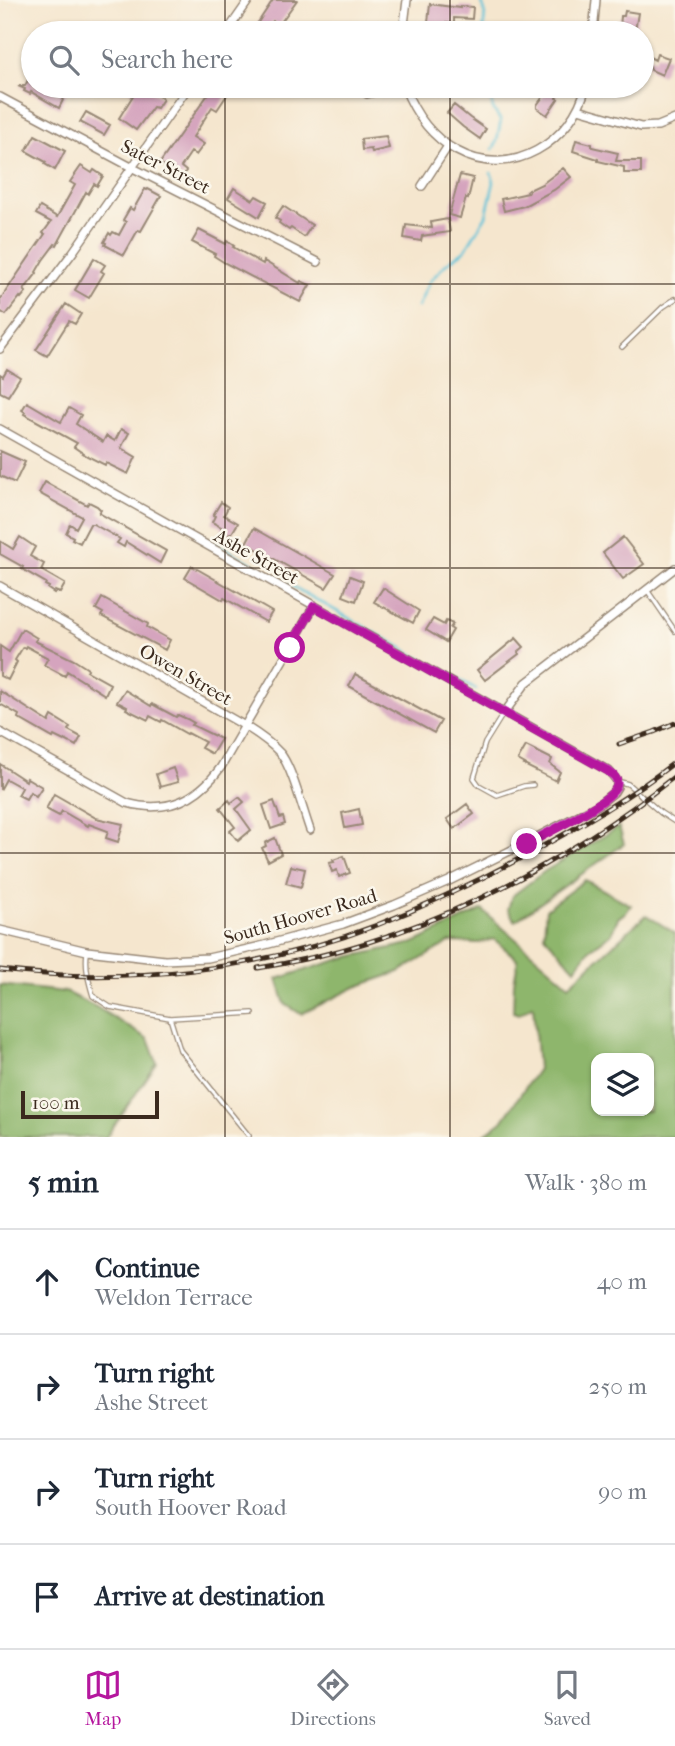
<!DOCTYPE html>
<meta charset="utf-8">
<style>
:root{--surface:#fff;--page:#f2f2f3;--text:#1f2937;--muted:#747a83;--line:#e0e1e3;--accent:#b5179e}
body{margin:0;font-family:"IM FELL French Canon",serif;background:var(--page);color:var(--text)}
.controls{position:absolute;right:21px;bottom:21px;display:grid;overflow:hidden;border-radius:14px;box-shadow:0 2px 5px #0004}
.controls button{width:63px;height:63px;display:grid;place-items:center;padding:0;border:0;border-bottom:2px solid var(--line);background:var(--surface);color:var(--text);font:35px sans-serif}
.scale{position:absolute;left:21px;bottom:18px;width:138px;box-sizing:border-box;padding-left:7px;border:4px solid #3b2a1e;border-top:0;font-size:19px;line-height:24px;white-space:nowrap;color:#3b2a1e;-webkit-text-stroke:5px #fbf7ec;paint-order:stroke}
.stop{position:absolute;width:21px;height:21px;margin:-16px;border:5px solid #b5179e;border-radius:50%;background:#fff}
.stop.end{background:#b5179e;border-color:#fff;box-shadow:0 2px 7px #0008}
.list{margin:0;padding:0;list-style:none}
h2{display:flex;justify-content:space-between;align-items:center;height:91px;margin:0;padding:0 28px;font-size:30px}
h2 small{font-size:23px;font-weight:400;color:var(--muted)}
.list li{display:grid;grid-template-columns:46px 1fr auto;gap:21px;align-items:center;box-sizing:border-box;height:105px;padding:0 28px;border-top:2px solid var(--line)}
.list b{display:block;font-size:26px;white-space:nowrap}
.list p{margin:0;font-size:23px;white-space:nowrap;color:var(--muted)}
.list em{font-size:23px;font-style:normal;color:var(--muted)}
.icon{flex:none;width:38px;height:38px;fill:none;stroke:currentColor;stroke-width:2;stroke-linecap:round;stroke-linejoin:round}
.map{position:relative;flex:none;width:675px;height:1137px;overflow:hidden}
.search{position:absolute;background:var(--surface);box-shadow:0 2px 5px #0004;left:21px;right:21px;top:21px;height:77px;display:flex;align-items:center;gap:18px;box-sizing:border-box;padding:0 24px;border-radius:38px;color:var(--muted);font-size:26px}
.sheet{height:511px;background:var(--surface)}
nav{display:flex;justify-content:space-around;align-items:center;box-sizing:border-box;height:98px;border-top:2px solid var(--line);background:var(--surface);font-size:19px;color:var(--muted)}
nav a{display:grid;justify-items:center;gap:4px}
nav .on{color:var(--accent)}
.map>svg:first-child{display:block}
</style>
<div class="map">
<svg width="675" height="1137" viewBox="0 0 675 1137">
<rect width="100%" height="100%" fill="#fbf7ec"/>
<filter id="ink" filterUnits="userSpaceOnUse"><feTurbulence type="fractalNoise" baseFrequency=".0143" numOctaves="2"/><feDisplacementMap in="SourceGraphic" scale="14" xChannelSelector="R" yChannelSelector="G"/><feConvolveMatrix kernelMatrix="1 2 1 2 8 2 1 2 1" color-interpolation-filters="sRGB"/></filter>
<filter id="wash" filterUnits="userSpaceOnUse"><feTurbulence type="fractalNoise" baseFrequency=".00686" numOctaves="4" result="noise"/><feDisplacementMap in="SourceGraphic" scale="28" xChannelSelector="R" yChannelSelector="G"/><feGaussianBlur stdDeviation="1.57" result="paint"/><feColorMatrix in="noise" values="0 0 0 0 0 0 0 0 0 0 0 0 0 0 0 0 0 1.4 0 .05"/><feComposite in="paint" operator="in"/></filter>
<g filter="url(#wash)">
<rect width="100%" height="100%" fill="#f5e6ce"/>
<path fill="#8eb66c" stroke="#647045" stroke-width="2" fill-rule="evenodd" d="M619,827L624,844L515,921L508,909L512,896L545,871Z
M585,880L631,905L626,912L618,918L611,934L590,949L575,969L544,935L546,909Z
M482,910L569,985L646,915L675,933V1137H481L502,1121L538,1069L533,1005L519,1014L513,1012L514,983L518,960L494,939L479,943L450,942L399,972L356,987L301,1014L285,1004L277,979L344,958L414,943ZM596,1058H649V1111H596Z
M0,985L65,992L96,1007L148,1039L157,1063L106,1137H0Z"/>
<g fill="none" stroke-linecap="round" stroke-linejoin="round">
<path stroke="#5cc2d9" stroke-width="2.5" d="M481,0L485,12L483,33
M488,86L493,109L501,121C498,130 499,142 493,149
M418,307L429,282L446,264L465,250L486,216L494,182L491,173
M198,533L425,661
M446,672L476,689"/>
</g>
<g id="blocks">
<path fill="#d5a4be" d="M273,0H297L279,25L273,21L264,33H251Z
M430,4L460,8V6L473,7L472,19L454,18V24L446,23V25L428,23Z
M625,11L638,13L635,31L620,28L621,16H624Z
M644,54L655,60L657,54L669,58L662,75L651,70L650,66L642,62Z
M33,70V86H43L58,94L62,87L68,90L59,108L31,92L30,94L24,91L25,89L18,86H25Z
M122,86H143L163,99L157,108L153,107L136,130L119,118L134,94Z
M214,86H233L217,110L212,107L193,137L204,144L196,155L191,152L181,167L186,171L182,178L160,163Z
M551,86H560L556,98L558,99L547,115L537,108V105Z
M454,105L470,118L486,129L480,139L463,127L447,113Z
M86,112L110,125L104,135L80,122Z
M35,135L65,151L55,170L45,164L46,162L26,151Z
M386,136L389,148L372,152L371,149L362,150L361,139Z
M576,140L592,144V147L618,153L616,161H641V173H624V167L598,161V159L573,151Z
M81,166L92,173L94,170L103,176L97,186L94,184L88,194L86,192L57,245L55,244L43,260L36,272L37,273L24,290L26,292L21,298L20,297L6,315L0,311V300L45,234L43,233L51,222L36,214L40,207L57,217L75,185L70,182Z
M563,168L571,177L554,190L524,206L504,211L501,199L528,193L527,191L542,184Z
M460,175L473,178L468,199L466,198L460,218L449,215Z
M234,188L253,200L256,196L267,202L259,217L228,198Z
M145,189L147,190L148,189L161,196L141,231L138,230L124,255L105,245L106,243L104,242L109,233L111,235L113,232L119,235L126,222L123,220L130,208L133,210Z
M283,206L312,225L304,237L291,228L289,230L279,223L280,221L275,218Z
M448,219L450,232L422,236L421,241L404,238L406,225L432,228L431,222Z
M199,230L226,244L227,241L234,246L233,247L263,264L264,261L300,283L301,281L310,285L300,302L225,263L214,256L215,254L192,242Z
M94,258L105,265L101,271L104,273L89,298L75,290Z
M66,304L81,314L75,324L69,321L47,356L36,350Z
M7,369L20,377L8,396L0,392V374L3,376Z
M27,402L61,422L69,408L81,415L76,424L103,442L106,436L115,441L121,429L129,433L121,448L136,457L128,474L106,463L105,465L87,456L74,447L77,443L24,414L25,412L22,410Z
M0,451L25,462L15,483L0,476Z
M45,482L87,505L89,502L97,506L101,510L99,513L166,551L160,563L126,542L124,547L117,543L120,539L93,524H90L80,543L72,539L73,537L66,533L70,524L76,528L82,517L39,493Z
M221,502L228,507L224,515L238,523L232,533H230L229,536L221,531L223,528L212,522L215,516L213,515Z
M254,528L335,574L326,588L246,543Z
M20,537L35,547L30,556L44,564L41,570L65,584L60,593L55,591L54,593L48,589L49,587L45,585L46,583L22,569L23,567L0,554V541L13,549Z
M623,537L644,564L623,579L603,553Z
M192,566L272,612L266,622L224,598L223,600L185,578Z
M350,576L363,581L356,601L343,596Z
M383,588L419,611L413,623L374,602Z
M102,598L148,624L147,627L170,640L165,650L101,616L103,613L96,609Z
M433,619L444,625L446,621L453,624L450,628L453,630L446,642L426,630Z
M22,629L37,638L35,641L74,660L88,669L87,671L110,684L105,695L67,671L65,676L44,665L48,658L26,646L25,648L23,647L15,660L17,662L8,680L0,676V646L9,652Z
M516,638L524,647L518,652L519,654L485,680L477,670Z
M355,674L441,721L434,733L349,686Z
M125,690L151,706L152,704L176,717L178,715L187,719L194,723L192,725L221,739L212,754L201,748L205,742L188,733L187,734L162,720L161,722L150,716L148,720L126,709L127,707L117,702Z
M0,691L49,722L52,716L70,727L68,730L81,737L76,746L65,740L64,741L54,736L53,738L18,718L19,715L0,704Z
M526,746L552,759L550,764L560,772L556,781L524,765L525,764L518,760Z
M0,764L26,781L27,778L42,787L36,796L30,792L26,799L18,795L22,788L6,779L0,790Z
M173,768L178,782L160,787L156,774Z
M54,794L96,818L123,824L118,842L106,838L108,831L89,824L88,826L62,811L59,816L46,809Z
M239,797L244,802L236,809L251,830L238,841L230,831L235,827L220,808L229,800L231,803Z
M274,801L280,818L283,817L285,824L271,829L263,805Z
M467,804L474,814L454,829L447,819Z
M359,809L362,825L345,828L342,813Z
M275,838L281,854L268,861L262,848L266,846L265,843Z
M344,856L350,873L339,877L337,870L332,872L329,863L334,862L333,860Z
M291,866L305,869L301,887L286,883Z"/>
</g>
</g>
<g filter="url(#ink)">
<use href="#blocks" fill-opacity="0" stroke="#988876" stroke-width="2"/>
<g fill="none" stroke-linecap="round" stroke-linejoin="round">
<defs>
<path id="service" d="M622,347L663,307L675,299
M647,590L675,631
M503,714L485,743L474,778L479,785L497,795L524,786L533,785
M617,781L628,784L661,813L675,822
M87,953C85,968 89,982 93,996L110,1007L170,1018L253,1013
M170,1018L180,1050L249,1136"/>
<path id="minor" d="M226,33L249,0
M403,33L407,0
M593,33L596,0
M404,86C414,112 431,137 457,151C511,181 573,141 586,86
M367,94L398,86
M0,97L133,168L318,262
M578,109L641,127L658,126L675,119
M422,186L448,146
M0,349L73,252L189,86
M0,429L609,771L617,781V787L614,792L598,805L526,843L449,881L394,905L343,924L265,945L208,958L165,960L87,951L0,930
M0,586L245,726C258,734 270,742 280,753C292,767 303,811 310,830
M505,712L526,683L675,568
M0,732L127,803C167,814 197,800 221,767L314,606"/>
</defs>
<use href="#service" stroke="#988876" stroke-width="6"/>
<use href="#minor" stroke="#988876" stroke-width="10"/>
<use href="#service" stroke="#fff" stroke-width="3.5"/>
<use href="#minor" stroke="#fff" stroke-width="7"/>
<defs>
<path id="rail" d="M619,744L654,732L675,723
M258,968C411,944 554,872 675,776
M0,970C126,985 258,971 377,925C425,906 472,884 517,860C572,831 626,800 675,762"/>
</defs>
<use href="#rail" stroke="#3b2a1e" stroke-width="5"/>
<use href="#rail" stroke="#fbf7ec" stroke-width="2.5" stroke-dasharray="8" stroke-linecap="butt"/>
</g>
</g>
<g fill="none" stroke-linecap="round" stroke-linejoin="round" filter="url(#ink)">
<path stroke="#b5179e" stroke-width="9" d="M290,648L314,606L608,771C613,775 618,778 617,784C617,800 542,835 527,844"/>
</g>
<path fill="none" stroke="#3b2a1e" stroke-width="2" stroke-opacity="0.55" d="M225,0V33M450,0V33M225,86V1137M450,86V1137M0,284H675M0,568H675M0,853H675"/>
<g text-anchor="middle" stroke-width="5" stroke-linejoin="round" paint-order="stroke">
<g font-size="19" fill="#3b2a1e" stroke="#fbf7ec">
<text transform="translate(166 166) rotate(27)" y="7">Sater Street</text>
<text transform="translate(257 556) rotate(29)" y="7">Ashe Street</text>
<text transform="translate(186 674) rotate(30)" y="7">Owen Street</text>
<text transform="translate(300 916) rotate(-16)" y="7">South Hoover Road</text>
</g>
</g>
</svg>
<div class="controls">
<button><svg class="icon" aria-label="layers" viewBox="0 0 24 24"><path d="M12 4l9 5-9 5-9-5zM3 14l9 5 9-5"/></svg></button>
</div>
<div class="scale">100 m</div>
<div class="stop" style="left:290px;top:648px"></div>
<div class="stop end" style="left:527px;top:844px"></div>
<div class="search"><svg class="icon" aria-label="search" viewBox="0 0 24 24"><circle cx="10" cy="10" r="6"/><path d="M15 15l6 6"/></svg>Search here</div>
</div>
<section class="sheet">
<h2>5 min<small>Walk · 380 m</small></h2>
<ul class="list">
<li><svg class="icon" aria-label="ahead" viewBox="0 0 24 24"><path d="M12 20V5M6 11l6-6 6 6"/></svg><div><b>Continue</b><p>Weldon Terrace</p></div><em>40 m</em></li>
<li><svg class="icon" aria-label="right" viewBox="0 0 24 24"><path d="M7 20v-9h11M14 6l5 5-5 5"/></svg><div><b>Turn right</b><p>Ashe Street</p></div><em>250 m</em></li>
<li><svg class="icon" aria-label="right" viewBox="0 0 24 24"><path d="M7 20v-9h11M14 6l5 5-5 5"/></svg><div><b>Turn right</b><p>South Hoover Road</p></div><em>90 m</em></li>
<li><svg class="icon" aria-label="arrive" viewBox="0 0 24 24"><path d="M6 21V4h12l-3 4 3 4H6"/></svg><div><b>Arrive at destination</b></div></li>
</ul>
</section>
<nav>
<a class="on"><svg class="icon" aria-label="map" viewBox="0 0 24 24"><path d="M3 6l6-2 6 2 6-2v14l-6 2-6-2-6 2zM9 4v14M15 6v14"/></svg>Map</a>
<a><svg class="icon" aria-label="directions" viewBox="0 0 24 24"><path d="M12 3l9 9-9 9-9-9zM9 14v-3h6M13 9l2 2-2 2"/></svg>Directions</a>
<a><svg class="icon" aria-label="saved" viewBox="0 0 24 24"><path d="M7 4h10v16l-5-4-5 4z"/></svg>Saved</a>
</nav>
